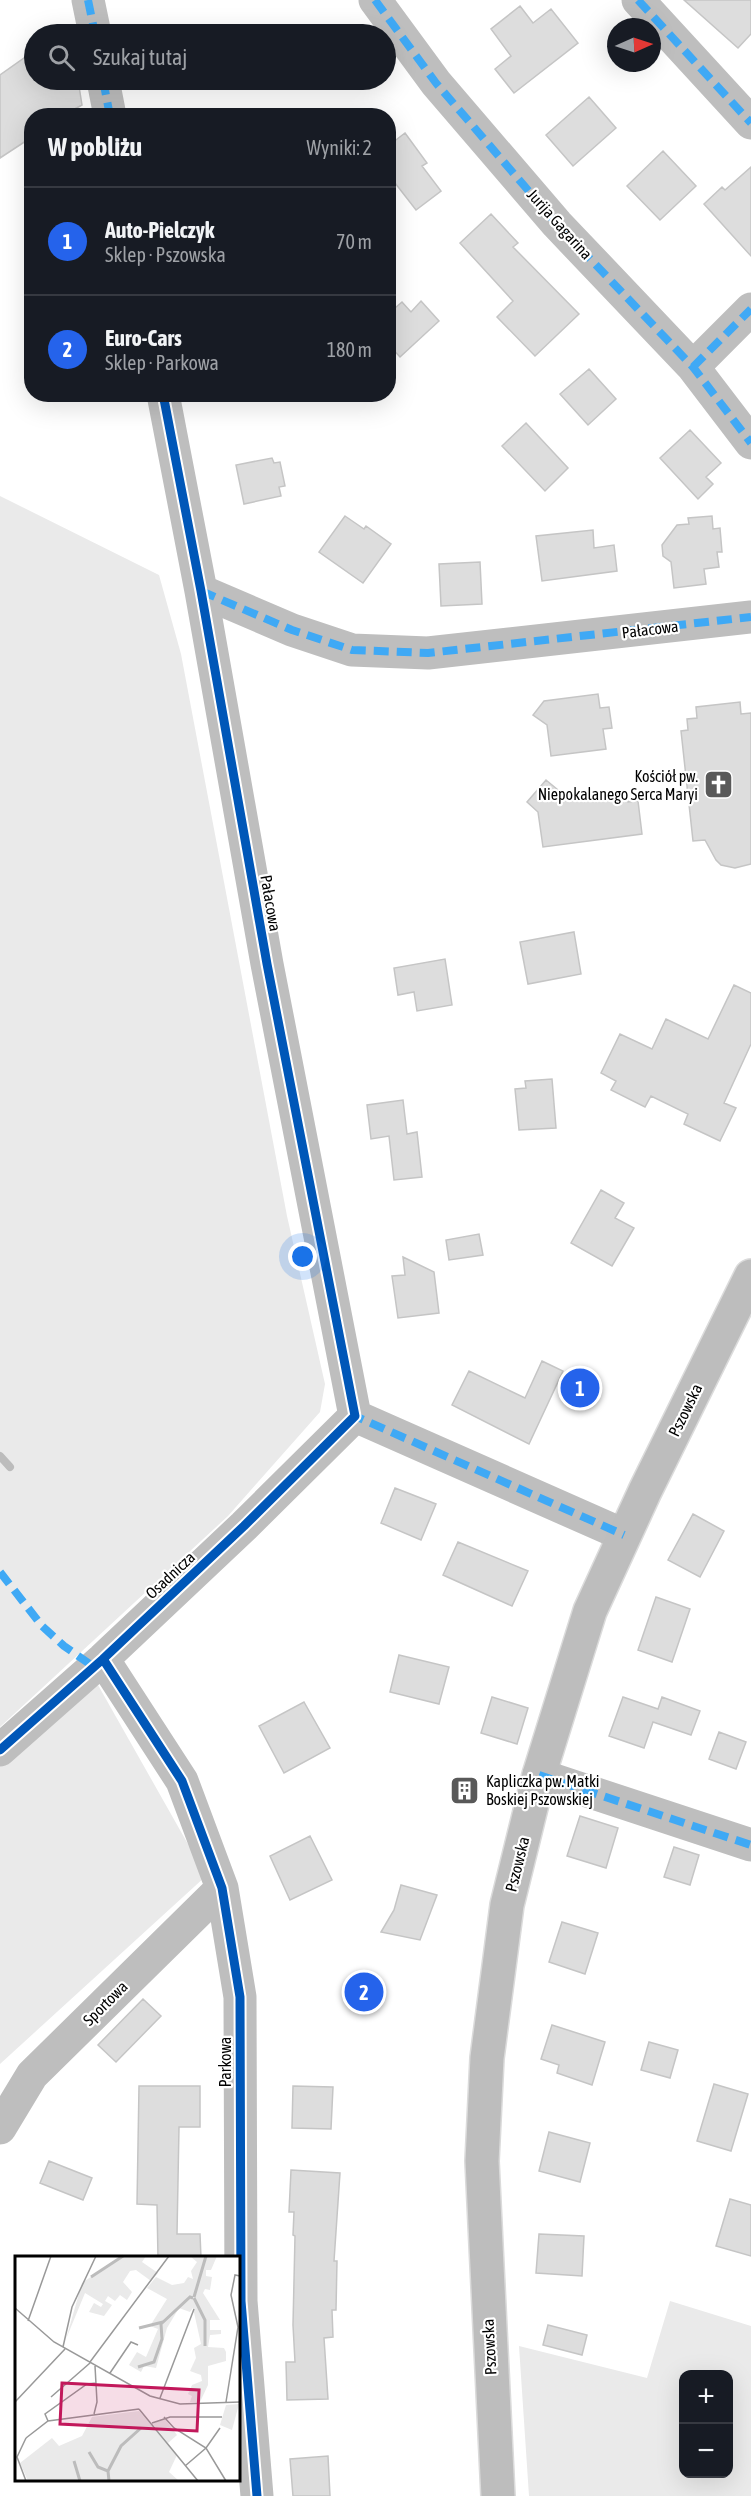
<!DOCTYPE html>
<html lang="pl">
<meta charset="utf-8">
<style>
:root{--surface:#171b24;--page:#20242c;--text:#f1f3f6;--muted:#9ea1a6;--line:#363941;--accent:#2563eb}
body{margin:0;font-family:"Asap Condensed",sans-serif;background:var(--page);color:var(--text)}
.controls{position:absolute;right:18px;bottom:18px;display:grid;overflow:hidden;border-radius:12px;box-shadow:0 6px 24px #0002}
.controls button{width:54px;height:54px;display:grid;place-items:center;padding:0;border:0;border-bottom:2px solid var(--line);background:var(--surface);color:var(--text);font:30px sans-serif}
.compass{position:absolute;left:607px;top:18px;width:54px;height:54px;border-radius:50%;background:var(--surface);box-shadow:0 6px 24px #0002;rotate:87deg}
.you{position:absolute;left:303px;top:1257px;width:21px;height:21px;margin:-15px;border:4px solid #fff;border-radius:50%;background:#1a73e8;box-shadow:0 0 0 9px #1a73e833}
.badge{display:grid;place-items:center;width:39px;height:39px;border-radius:50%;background:var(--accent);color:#fff;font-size:20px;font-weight:700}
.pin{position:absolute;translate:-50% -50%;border:3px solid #fff;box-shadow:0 2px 6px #0006}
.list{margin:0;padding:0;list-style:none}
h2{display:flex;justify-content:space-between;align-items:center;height:78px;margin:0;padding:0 24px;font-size:26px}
h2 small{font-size:20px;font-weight:400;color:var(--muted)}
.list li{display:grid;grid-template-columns:39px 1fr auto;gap:18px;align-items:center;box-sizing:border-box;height:108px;padding:0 24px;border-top:2px solid var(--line)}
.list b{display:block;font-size:22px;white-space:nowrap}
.list p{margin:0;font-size:20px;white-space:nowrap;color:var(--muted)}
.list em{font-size:20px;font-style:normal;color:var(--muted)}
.icon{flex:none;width:33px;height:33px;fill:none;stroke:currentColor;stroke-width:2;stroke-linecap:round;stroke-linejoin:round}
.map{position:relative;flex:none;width:751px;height:2496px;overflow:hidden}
.search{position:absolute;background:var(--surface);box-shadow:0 6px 24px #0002;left:24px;top:24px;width:372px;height:66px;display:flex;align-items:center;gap:15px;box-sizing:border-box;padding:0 21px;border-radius:33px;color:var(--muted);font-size:22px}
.panel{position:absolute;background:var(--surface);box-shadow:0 6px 24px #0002;left:24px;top:108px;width:372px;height:294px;border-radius:24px}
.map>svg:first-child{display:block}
</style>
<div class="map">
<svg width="751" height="2496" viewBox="0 0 751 2496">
<rect width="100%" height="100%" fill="#fff"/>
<path fill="#eaeaea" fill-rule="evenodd" d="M0,496L159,575L181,654L287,1216L325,1384L320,1412L228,1516L0,1727Z
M98,1685L206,1876L0,2064V1763Z
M670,2301L751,2326V2496H529L519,2346L647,2378ZM728,2374V2474H684V2374Z"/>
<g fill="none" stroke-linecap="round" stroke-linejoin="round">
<path stroke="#bcbcbc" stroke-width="8" d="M0,1456L10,1467"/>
</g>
<path fill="#ddd" stroke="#c5c5c5" stroke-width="1.5" d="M684,0H751V34L738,48Z
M520,6L533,23L551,9L578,43L514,93L495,69L511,56L491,29Z
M34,51V80H78L82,105L62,116H32V137L0,158V75Z
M589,97L616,128L573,166L546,135Z
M405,133L427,163L422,166L441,191L416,210L388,174V146Z
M663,151L696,186L660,220L627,186Z
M751,167V256L704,204L722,187L725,190Z
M491,214L518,243L513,247L579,314L535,356L497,317L513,301L460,243Z
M421,301L439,321L400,357L388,344V314L402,302L411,312Z
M589,369L616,399L588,425L560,394Z
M526,423L568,468L545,491L502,446Z
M690,430L721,463L706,477L713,484L698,499L660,458Z
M272,458L274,463L280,462L285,486L279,487L281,496L244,504L236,465Z
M345,516L364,529L366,526L391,544L363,583L319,552Z
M712,516L713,529L720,528L722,552H717L719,567L704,569L706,584L674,588L671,562L663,556L662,545L677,525L689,524L688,518Z
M593,530L594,548L614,545L617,571L542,581L536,536Z
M480,562L482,604L441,606L439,564Z
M598,694L600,708L609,707L612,728L603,729L606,749L551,756L547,725L533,715L544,701Z
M740,702L741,714L751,713V864L735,868L721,865L716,860L705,840L693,841L681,731L688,730L687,719L697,718L696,707Z
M546,780L569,799L627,792L628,802L638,801L642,834L543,847L538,812L527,802Z
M574,932L581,974L528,984L520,942Z
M445,959L452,1005L417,1011L414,992L398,995L394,968Z
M734,985L751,993V1044L724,1103L736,1108L720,1141L684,1124L688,1114L651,1096L645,1107L611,1090L616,1081L601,1073L620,1034L652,1049L666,1019L708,1039Z
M552,1079L556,1128L519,1130L515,1089L526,1088L525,1081Z
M403,1100L407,1134L417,1132L422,1177L394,1180L389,1136L371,1139L367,1105Z
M601,1190L624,1203L615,1218L634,1228L612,1266L571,1243Z
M479,1234L483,1255L449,1260L446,1240Z
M403,1257L434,1272L439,1313L398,1318L392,1276L405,1275Z
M542,1361L563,1371L529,1444L452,1405L469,1371L525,1398Z
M395,1488L436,1504L421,1540L381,1523Z
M693,1514L724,1531L700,1577L668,1560Z
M458,1542L528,1571L512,1606L443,1575Z
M656,1597L690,1609L672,1662L638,1650Z
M399,1655L449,1667L439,1704L390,1692Z
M492,1697L528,1708L517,1744L481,1733Z
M623,1697L658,1709L662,1697L700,1711L691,1735L653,1722L644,1748L609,1736Z
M304,1702L330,1748L284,1773L259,1726Z
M719,1732L746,1742L736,1769L709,1759Z
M580,1816L618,1828L606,1868L567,1856Z
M310,1836L332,1880L290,1900L270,1856Z
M674,1847L699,1855L690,1885L664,1877Z
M401,1885L437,1895L420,1940L381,1932L394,1910Z
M562,1922L598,1933L585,1974L549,1962Z
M143,1999L161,2016L116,2062L98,2045Z
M552,2025L605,2042L592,2085L557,2073L559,2065L541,2059Z
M649,2042L678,2050L670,2078L641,2070Z
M714,2084L748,2094L731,2151L697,2141Z
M139,2086H200V2127H179L177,2234H200L201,2258H158L157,2205L137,2204Z
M293,2086L333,2087L331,2129L292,2128Z
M549,2132L590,2143L580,2182L539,2171Z
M49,2161L92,2178L83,2200L40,2183Z
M291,2170L340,2173L334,2261H337L336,2310H332L333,2337L324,2338L328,2399L287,2400L286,2362H295L293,2325L295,2236L293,2235L294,2212H289Z
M730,2199L751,2205V2256L716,2246Z
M539,2234L584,2236L582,2276L536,2273Z
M548,2325L587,2335L582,2355L543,2345Z
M328,2456L330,2496H293L290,2459Z"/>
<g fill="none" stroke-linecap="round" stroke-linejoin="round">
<defs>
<path id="major" d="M498,2496L482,2161L487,2058L507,1905L539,1775L590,1611L645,1491L751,1276"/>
</defs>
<use href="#major" stroke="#dbdbdb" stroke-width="36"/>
<path stroke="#bebebe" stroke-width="33" d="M88,0L95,34
M375,0L436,83L557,224L693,367L751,443
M638,0L751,123
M103,80L110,116
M693,367L751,309
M163,394L201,591L267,964L355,1416
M201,591L292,630L352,650L428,653L751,617
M355,1416L624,1535
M103,1659L182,1781L222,1888L240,1997L241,2301L257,2496
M0,1750L103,1659L244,1526L355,1416
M539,1775L751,1845
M0,2128L32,2075L222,1888"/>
<use href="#major" stroke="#bdbdbd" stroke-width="33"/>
<path stroke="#3fa9f5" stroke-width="8" stroke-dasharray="15 8" stroke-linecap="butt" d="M88,0L95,34
M375,0L436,83L557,224L693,367L751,443
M638,0L751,123
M103,80L110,116
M693,367L751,309
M201,591L292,630L352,650L428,653L751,617
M354,1410L355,1416L624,1535
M0,1572L42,1626L64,1646L94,1667
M539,1775L751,1845"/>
<defs>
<path id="cycleway" d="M103,1659L182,1781L222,1888L240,1997L241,2301L257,2496
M0,1750L103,1659L244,1526L355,1416L267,964L201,591L163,394"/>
</defs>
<use href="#cycleway" stroke="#fff" stroke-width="13"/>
<use href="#cycleway" stroke="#0057b8" stroke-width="9"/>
</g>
<defs>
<symbol id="church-square" viewBox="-11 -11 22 22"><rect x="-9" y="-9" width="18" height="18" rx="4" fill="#595959" stroke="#fff"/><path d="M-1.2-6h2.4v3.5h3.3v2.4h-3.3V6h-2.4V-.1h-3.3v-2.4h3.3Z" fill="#fff"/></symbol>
<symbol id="building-square" viewBox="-11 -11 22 22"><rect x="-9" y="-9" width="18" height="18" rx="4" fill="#595959" stroke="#fff"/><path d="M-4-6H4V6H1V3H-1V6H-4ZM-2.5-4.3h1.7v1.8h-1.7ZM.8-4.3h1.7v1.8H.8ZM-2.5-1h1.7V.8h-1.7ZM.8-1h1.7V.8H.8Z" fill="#fff"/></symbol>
</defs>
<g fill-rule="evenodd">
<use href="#church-square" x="702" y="768" width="33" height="33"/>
<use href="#building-square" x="448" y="1774" width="33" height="33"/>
</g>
<g text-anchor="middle" stroke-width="4.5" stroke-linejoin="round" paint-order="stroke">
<g font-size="16" fill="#000" stroke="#fff">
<text transform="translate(560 224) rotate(48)" y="6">Jurija Gagarina</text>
<text transform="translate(650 629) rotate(-7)" y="6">Pałacowa</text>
<text transform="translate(271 903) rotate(80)" y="6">Pałacowa</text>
<text transform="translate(685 1410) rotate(-64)" y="6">Pszowska</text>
<text transform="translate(170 1575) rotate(-43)" y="6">Osadnicza</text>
<text transform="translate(517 1864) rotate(-76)" y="6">Pszowska</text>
<text transform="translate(105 2003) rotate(-45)" y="6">Sportowa</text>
<text transform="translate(225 2062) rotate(-90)" y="6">Parkowa</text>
<text transform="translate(489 2347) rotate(-93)" y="6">Pszowska</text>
</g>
<g font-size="16" fill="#000" stroke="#fff" text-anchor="end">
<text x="698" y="782">Kościół pw.<tspan x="698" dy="18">Niepokalanego Serca Maryi</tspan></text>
<text x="486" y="1787" text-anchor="start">Kapliczka pw. Matki<tspan x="486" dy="18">Boskiej Pszowskiej</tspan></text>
</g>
</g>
<g transform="translate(15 2256)">
<rect width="225" height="225" fill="#fff"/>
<path d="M106,0H131L127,6L143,17L136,25L121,14L115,15L108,26L117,36L112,44L105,39L100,45L93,40L90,45L97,49L89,60L74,56L79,47L86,51L88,48L70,37L51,83L67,27ZM175,0H202L196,14H191V20L197,21L195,34L190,33L188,37L205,64H195V74H206V78L195,79L193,91L209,92L211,96V105L193,110V129L185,146H175L177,140L173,138L177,129L187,125L186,119L175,115L181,102L179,92L186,88L178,52L175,56L164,52L152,72L141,112L129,110L126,116L114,109L122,96L131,101L143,73L135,70L152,43L132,32L141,21L157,29L169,27L173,21L178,23L176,15L182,6ZM224,148L217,174L205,169L211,149ZM124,155L162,199L154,216L164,225H13L5,207L37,182L44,190L67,180L77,161ZM149,162L162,179L153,187L138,168Z" fill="#eaeaea"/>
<path fill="none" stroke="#bcbcbc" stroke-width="3" d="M76,21L108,0M179,41L191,0M179,42L190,64V90M124,72L148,66M123,111L139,106L147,83L146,68L175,41L178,42M74,196L83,211L93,215L94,225M59,205L65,225M93,215L106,190L126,172"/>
<path fill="none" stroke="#999" stroke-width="1.5" d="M0,52L39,86L135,140L165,148L225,146M13,65L36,0M48,91L57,51L81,0M75,106L154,0M95,117L116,86L123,89M36,141L75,107M145,142L179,53M0,146L50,93M211,146L223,71L216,39L220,19L225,20M124,153L183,225M79,158L82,146L80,110M149,161L159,172L191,192L211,225M33,165L30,158L72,128L81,127M137,167L155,161H207M11,182L33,165L124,153M11,182L2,201L11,225M170,210L191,192L205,172"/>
<path fill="#c2185b" fill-opacity="0.15" stroke="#c2185b" stroke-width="3" d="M47,127L184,134L182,175L45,168Z"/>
<rect width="225" height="225" fill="none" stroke="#000" stroke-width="3"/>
</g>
</svg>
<div class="controls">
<button>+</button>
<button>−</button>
</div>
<svg class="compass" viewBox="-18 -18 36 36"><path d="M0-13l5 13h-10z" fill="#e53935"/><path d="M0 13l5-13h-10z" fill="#9ea1a6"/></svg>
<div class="you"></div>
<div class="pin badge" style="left:580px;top:1388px">1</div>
<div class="pin badge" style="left:364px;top:1992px">2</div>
<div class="search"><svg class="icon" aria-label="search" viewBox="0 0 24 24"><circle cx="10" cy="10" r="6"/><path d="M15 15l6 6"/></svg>Szukaj tutaj</div>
<section class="panel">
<h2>W pobliżu<small>Wyniki: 2</small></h2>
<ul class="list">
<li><span class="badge">1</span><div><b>Auto-Pielczyk</b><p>Sklep · Pszowska</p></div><em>70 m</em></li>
<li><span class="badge">2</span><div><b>Euro-Cars</b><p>Sklep · Parkowa</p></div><em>180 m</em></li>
</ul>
</section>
</div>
